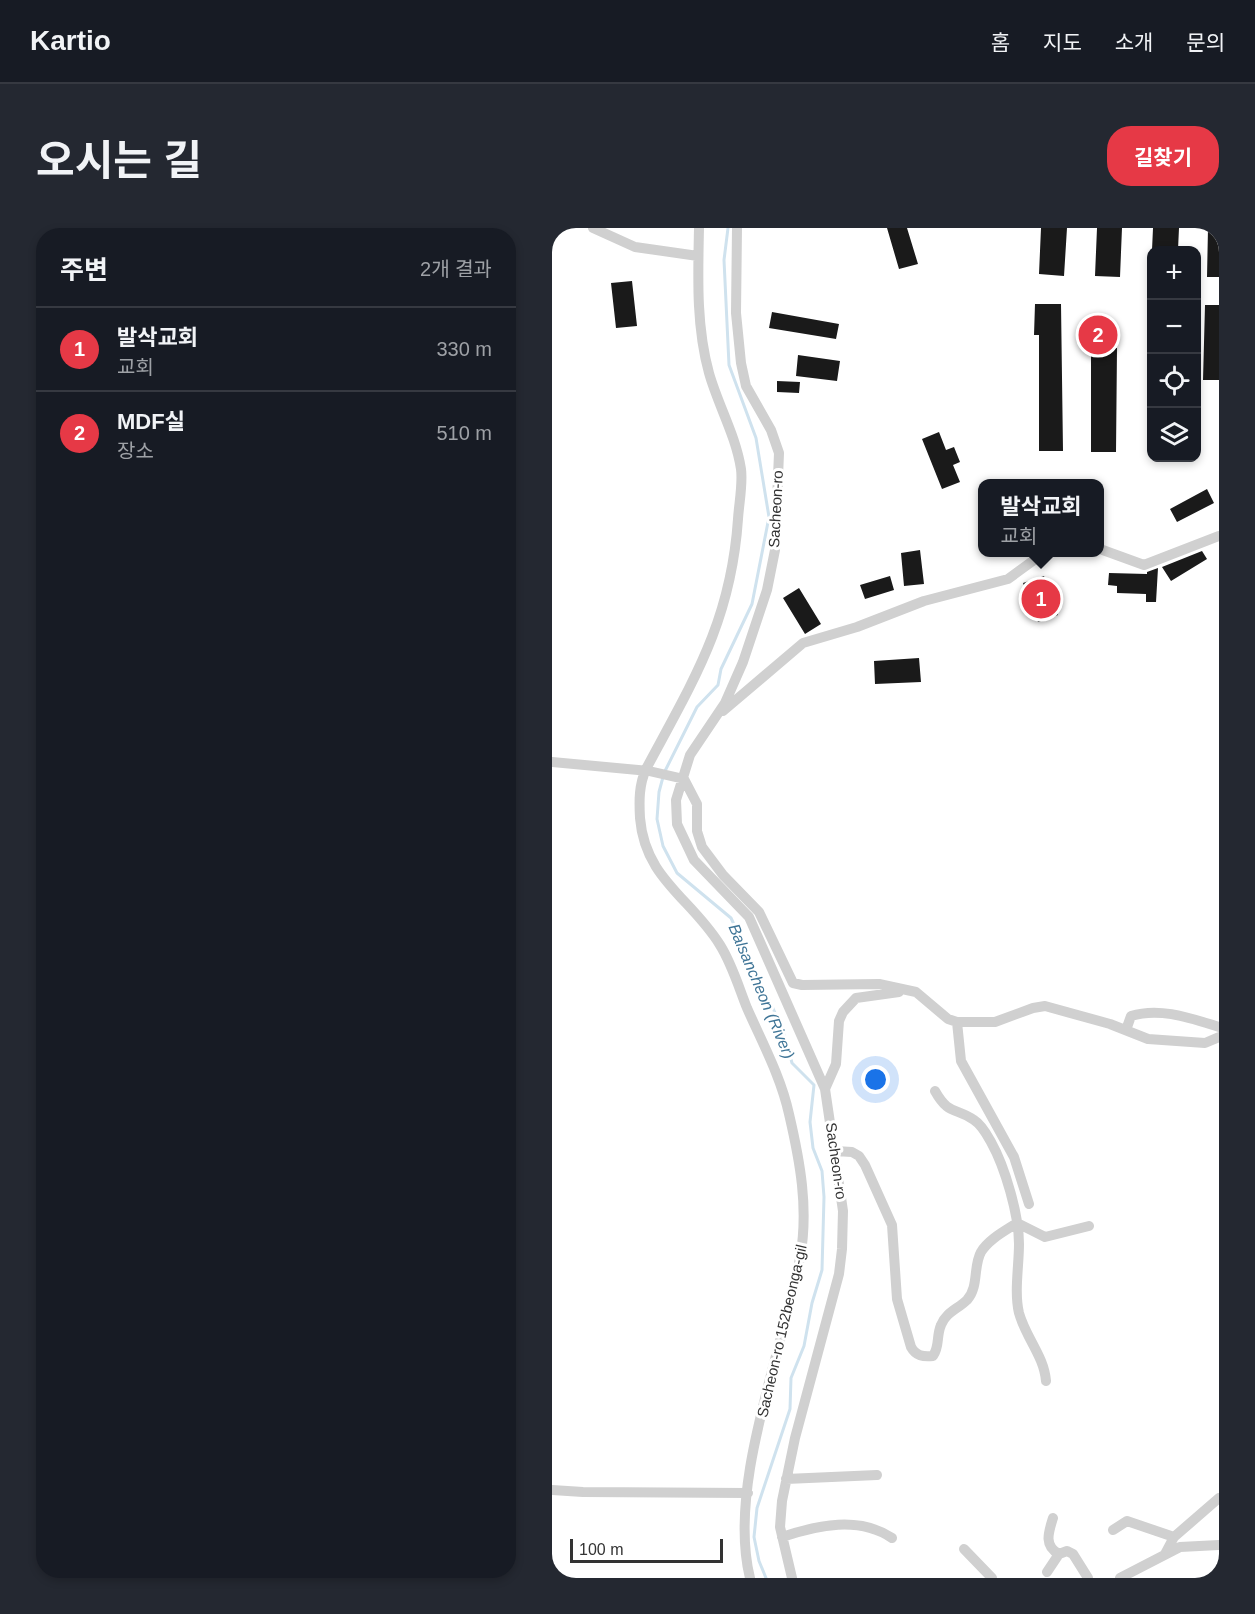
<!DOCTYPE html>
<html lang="ko">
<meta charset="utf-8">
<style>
:root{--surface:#171b24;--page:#242831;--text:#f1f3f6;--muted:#9ea1a6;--line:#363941;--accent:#e63946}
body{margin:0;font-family:Helvetica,"Noto Sans KR",sans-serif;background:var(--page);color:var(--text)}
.controls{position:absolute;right:18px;top:18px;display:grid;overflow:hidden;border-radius:12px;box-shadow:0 3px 9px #0003}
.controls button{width:54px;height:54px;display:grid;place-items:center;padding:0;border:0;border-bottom:2px solid var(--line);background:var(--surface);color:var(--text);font:30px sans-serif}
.scale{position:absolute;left:18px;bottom:15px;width:153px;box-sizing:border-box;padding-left:6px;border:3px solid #333;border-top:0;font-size:16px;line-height:21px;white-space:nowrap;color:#333;-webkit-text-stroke:4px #fff;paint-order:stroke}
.you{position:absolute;left:324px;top:852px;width:21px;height:21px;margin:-15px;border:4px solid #fff;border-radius:50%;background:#1a73e8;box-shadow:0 0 0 9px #1a73e833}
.badge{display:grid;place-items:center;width:39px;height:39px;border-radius:50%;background:var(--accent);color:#fff;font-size:20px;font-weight:700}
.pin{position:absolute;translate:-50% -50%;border:3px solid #fff;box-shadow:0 2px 6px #0006}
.popup{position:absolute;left:426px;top:251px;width:126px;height:78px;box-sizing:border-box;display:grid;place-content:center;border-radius:12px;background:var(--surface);filter:drop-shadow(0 2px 4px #0005);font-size:20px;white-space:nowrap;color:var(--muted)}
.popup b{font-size:22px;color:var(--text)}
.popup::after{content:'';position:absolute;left:50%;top:100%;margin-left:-12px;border:12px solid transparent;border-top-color:var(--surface)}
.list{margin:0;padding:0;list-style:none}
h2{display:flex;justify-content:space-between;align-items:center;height:78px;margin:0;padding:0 24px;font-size:26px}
h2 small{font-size:20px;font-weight:400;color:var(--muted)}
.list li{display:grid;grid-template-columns:39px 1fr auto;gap:18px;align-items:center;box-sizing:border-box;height:84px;padding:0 24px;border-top:2px solid var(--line)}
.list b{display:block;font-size:22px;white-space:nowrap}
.list p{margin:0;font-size:20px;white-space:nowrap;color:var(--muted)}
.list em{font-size:20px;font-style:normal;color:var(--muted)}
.icon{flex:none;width:33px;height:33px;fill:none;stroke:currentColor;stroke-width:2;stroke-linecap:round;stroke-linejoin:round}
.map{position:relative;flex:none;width:667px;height:1350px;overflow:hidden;border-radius:24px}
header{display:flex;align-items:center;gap:36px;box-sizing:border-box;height:84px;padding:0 30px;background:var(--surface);border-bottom:2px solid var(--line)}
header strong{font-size:28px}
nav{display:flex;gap:33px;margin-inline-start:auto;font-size:21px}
.intro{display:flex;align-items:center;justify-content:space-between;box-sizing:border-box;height:144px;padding:0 36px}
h1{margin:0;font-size:42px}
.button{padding:15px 27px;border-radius:24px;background:var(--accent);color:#fff;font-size:21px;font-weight:700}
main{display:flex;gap:36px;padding:0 36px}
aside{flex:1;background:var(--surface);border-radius:24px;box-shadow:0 3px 9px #0003}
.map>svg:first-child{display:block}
</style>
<header>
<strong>Kartio</strong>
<nav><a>홈</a><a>지도</a><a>소개</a><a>문의</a></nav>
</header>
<div class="intro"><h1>오시는 길</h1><a class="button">길찾기</a></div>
<main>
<aside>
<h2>주변<small>2개 결과</small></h2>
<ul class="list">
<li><span class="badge">1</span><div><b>발삭교회</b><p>교회</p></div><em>330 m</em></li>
<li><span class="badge">2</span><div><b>MDF실</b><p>장소</p></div><em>510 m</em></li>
</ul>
</aside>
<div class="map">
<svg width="667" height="1350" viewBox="0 0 667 1350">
<rect width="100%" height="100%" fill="#fff"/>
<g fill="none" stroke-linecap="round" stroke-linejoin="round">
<path stroke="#cfe2ee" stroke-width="3" d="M113,543L145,479L166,457L169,441L200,376L217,289L204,210L177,137L172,32L176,0
M111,549L107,564L105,591L111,618L125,645L179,690L231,802L240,835L262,857L258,894L261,920L270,943L272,969L270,1042L260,1075L252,1118L239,1150L238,1181L205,1280L202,1309L207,1333L214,1350"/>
</g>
<path fill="#1a1a1a" d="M335,0H355L366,36L347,41Z
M489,0H515L512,48L487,46Z
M545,0H570L568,49L543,48Z
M601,0H627L626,22H600Z
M656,0H667V49H655Z
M80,53L85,98L64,100L59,55Z
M483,76H509L511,223H487V107H482Z
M653,77H667V152H651Z
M220,84L287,96L284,111L217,100Z
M539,100L554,101L552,120H565L564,224H539Z
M246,127L288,133L285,153L244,148Z
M225,153L248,154L247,165L225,164Z
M387,204L394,222L402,219L408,234L401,237L408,254L390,261L370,211Z
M655,261L662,275L625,294L618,281Z
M368,322L372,356L352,358L349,325Z
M650,323L655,331L619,353L610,339Z
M606,340L604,374H594V366L565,365V358L556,357L557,345L595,346V344Z
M338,348L342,362L313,371L308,357Z
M492,348L506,387L486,394L471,355Z
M247,360L269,396L253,406L231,370Z
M367,430L369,454L323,456L322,433Z"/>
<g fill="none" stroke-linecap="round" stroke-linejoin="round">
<path stroke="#d0d0d0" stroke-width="10" d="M41,0L83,19L146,28
M147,0C146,48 144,98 157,145C166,177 184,208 189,241C191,256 187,275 186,291C179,394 141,453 94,541C87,557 87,572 88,590C93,651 139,670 168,717C180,736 187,760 195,780C210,814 229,849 237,886C248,933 257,981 248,1030C231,1123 175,1258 198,1350
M185,0L184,85L189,135L194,158L219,202L227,225L223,322L215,362L191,434L173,475L138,527L124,572L125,596L142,632L197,689L273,861L291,983L290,1021L287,1046L243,1210L230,1273L228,1299L240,1350
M548,321L592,337L667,308
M171,483L251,415L305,399L372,373L456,351L493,324
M0,534L97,543L132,551L145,576V603L150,619L171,647L207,684L241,755L250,757L327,756L364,764L396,791L405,794H443L481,780L493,778L558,796L596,811L653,815L667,809
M405,794L409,833L462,929L477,976
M574,802L579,788C608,779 638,790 667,799
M273,861L284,836L287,793L291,784L304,770L347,764
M383,863C397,888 404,879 422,892C430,897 435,907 439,914C453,939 467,987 467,1016C467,1038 462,1064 467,1085C474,1110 492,1128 494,1153
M283,923L300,924L307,928L313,937L340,997L345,1071L359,1119C364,1128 371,1129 381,1128C388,1118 384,1109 389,1097C394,1084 406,1081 415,1072C427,1059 421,1038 429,1024C437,1011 453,1003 465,995L493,1009L537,998
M234,1251L325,1247
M0,1262L31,1264L196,1265
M501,1290C497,1303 491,1318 507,1326
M561,1302L575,1293L622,1309
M230,1309C266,1297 307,1288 340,1310
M412,1321L440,1350
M613,1326L622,1309L667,1270
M495,1344L507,1326L515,1323L521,1326L536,1350
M568,1350L628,1319L667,1317"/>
</g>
<g text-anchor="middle" stroke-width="6" stroke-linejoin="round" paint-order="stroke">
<g font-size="15" fill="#333" stroke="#fff">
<text transform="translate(224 281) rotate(-87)" y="5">Sacheon-ro</text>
<text transform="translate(284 933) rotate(82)" y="5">Sacheon-ro</text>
<text transform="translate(230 1103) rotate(-77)" y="5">Sacheon-ro 152beonga-gil</text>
</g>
<g font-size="16" font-style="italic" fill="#3f7597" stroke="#fff">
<text transform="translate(210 763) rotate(67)" y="6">Balsancheon (River)</text>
</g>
</g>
</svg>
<div class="controls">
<button>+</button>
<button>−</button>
<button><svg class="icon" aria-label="locate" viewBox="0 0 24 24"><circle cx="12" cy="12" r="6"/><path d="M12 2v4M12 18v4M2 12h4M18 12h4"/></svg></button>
<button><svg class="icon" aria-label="layers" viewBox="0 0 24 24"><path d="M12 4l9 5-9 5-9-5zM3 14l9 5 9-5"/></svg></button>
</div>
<div class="scale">100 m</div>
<div class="you"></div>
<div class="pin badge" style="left:489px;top:371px">1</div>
<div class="popup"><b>발삭교회</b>교회</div>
<div class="pin badge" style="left:546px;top:107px">2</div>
</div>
</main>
